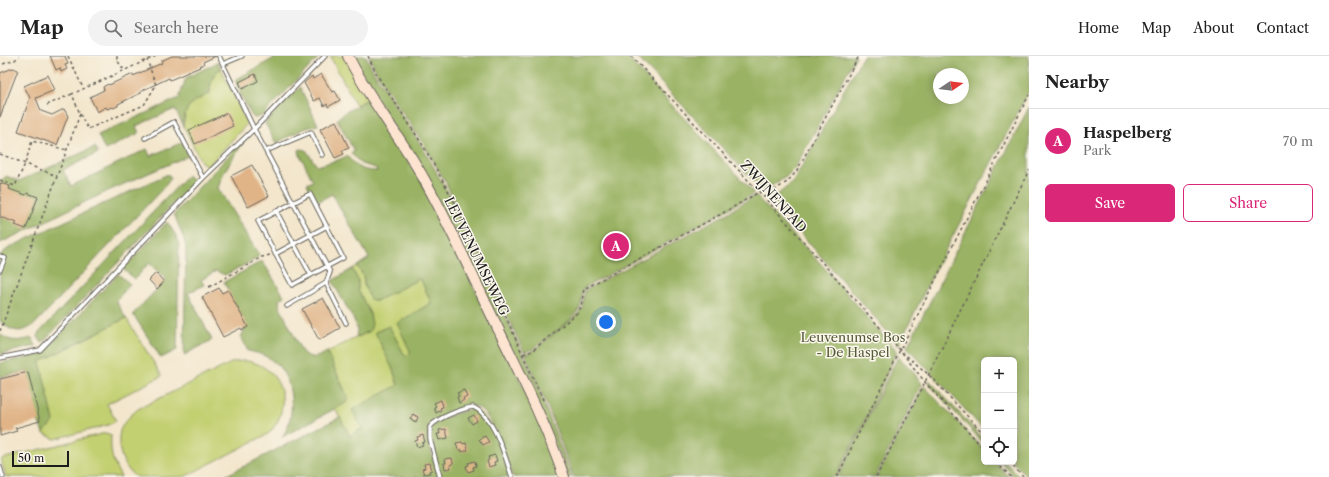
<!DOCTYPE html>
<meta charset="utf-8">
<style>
:root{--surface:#fff;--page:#f2f2f2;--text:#222;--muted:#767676;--line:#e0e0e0;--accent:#db2777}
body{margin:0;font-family:"Libre Caslon Text",serif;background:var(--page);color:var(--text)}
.controls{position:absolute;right:12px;bottom:12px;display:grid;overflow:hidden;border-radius:6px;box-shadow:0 2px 10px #0003}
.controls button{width:36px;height:36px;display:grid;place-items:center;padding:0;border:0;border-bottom:1px solid var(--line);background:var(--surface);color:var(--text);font:20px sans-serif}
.compass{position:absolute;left:933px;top:12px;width:36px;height:36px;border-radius:50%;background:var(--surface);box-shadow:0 2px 10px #0003;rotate:77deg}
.scale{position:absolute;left:12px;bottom:10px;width:57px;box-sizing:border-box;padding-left:4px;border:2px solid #1c1c1c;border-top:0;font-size:11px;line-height:14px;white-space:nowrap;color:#1c1c1c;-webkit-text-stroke:3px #fbf7ec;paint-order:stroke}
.you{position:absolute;left:606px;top:266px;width:14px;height:14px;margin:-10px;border:3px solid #fff;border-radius:50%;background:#1a73e8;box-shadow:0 0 0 6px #1a73e833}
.badge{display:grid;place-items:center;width:26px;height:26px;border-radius:50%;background:var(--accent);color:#fff;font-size:13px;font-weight:700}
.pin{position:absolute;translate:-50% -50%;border:2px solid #fff;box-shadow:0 1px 4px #0006}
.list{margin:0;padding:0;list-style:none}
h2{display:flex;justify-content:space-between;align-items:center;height:52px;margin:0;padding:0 16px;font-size:17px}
h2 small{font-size:13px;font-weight:400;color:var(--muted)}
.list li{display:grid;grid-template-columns:26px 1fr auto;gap:12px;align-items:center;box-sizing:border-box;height:64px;padding:0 16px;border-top:1px solid var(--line)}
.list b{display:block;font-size:15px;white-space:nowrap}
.list p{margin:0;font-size:13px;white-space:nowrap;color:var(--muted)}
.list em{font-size:13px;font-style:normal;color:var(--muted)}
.actions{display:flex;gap:8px;padding:12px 16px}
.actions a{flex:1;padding:9px 0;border:1px solid var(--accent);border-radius:6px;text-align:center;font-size:14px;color:var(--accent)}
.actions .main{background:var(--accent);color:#fff}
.icon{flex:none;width:22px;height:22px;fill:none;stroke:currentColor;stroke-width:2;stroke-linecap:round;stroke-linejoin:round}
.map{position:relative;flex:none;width:1029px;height:421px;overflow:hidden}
header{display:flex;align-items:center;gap:24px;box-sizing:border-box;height:56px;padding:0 20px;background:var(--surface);border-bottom:1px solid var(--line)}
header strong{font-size:19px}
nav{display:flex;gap:22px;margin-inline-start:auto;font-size:14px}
.search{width:280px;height:36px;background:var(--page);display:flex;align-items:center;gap:10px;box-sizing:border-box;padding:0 14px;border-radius:22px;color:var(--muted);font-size:15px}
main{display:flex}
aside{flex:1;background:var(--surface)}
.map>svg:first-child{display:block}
</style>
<header>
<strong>Map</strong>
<div class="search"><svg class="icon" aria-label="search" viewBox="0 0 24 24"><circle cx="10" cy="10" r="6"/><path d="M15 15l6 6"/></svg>Search here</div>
<nav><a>Home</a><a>Map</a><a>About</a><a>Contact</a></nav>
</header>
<main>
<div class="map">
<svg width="1029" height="421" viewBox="0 0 1029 421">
<rect width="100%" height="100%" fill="#fbf7ec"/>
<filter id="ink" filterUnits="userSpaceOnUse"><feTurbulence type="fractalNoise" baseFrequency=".025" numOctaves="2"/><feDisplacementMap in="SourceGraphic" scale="8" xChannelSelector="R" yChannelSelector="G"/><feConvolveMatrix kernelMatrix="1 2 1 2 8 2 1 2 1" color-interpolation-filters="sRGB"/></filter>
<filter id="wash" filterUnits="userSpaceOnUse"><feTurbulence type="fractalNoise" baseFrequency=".012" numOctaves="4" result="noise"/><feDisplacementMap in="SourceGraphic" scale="16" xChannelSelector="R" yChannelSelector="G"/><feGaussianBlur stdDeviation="0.9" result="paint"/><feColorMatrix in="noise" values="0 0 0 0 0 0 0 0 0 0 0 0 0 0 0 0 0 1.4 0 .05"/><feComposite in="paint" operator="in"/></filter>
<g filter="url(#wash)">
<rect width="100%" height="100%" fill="#f3e6cc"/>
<path fill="#c3d072" stroke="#707647" d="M330,0H344L368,43L356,49Z
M221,12L247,68L208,110L201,106L183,69L187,52L192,47L210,37C210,28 212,18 221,12Z
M357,210C362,217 364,221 364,229L376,245L419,223L421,224L431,247L425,252L410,298L405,300L389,270L393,314L398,330L353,354L363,372L350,380L335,353L344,348L348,342L327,296L370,275V258L358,234V224L352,213Z
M126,262L162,320L107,348L116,365L108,369L55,383L43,377L54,365L40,306Z
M243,305C247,305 251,305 255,307C286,318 291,357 268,378L184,421H136C123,412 116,391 120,375C123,366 131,359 138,353L221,312L233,306Z
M106,377L111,379C110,397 112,405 121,421H6L1,403Z"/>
<path fill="#9ab264" stroke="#5b6740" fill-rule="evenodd" d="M278,0H320L262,60L254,62L251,59L239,35H240L235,24Z
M352,0H366L376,20L423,92L453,146L534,323L572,421H568L542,356L382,51Z
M369,0H626L753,136V138L723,156L584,232C580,238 583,246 579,253C570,267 545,283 531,294L524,296L446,127L425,90L378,19Z
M636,0H856L795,112L786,121L763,135Z
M863,0H1029V35L934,216L899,289L771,144L793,126ZM939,18H963V42H939Z
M218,6L221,12C212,18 210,28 210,37C192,47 186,47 183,69L175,53L136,70L139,77L105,94L98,79L179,42L186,22Z
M300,31L318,69L303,73L276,87L265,67Z
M368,43L421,125L527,338L560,421H513C507,405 492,352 473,350C467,349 460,353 455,355C445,359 435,362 428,370V384L438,421H223L340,361L350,380L362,372L352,354L398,329L393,314L375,276L389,270L405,300L410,298V295L397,267L431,247L421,224L419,223L376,245L370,243L364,229V223L362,217L357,210L369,202L332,138L317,146L307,128L313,125L300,99L299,95L300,93L306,94L317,110L338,104L347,100C357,111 361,115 377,115L376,112L361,108L351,97L354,95L337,63L344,57Z
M1029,51V421H1027L1013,406L1014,304H984V374L907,291Z
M248,79L224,116L218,132L259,199L256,203L225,219L216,215L201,224L204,229L188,237L212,284L184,299L186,192L184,183L174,158Z
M183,86L190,99L108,135L0,187V127L6,120L19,125L95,91L98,97L63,114L71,130L147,93L150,100Z
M168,118L171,122L166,129L35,268C22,278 12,277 0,265V199L9,192L29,182Z
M187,120L195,125L42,287L37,279Z
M754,140H756L823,210L897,295L872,350L836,421H574L548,352L525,298L532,296L578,258L582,252L585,234L724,159Z
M167,166L177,181L179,189L177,294L161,302L133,258L166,224L149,207L135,223L123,213Z
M260,206H263L284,240L279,244L280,251L302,296C312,304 316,302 327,296L348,342V345L344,348L282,381C297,362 294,321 274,306C266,299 258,297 248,295L241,281L246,271L224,226Z
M352,213L358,224V234L370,258L372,268L370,275L356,282L357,273L355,266L332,225Z
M118,218L130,228L116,245L126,262L40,306L54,365L43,377L38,364L27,315L0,321V307L41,299Z
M0,278C10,287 20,285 32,282L36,290L0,298Z
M898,301L912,314L922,328L875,421H838Z
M929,324L984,384V388L928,327Z
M924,330L984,394V406H995L1009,421H877Z
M473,353C493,361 503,402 510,421H441L431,383V372C438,363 461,355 473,353Z
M1001,406H1005L1019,421H1014Z"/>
<g id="blocks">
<path fill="#e0b487" d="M50,0H65L68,8L65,9L67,13L61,16L60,12L56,14Z
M172,0H216L203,6L204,8L199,10L200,11L170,24L169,22L154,29L141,35V37L118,48V50L113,52L112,51L107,53L106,51L97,56L90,41L104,34L103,31L108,28L109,29L133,18V20L162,7L161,5Z
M13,12L18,14L0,61V17Z
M255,18L258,25L242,33L239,26Z
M321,18L332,36L335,35L340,44L328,51L327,48L324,50L320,42L314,45L304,27L312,20L313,23Z
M48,19L55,34L36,42L41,55L52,59L64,53L68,60L57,89L18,75L30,42L24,30Z
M227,57L233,70L195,88L189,74Z
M336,65L349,92L342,95L344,98L335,102L320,73Z
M252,109L269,140L248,151L231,120Z
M0,127L10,130L9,133L26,139L27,137L38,141L26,173L15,169L17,167L0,161Z
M156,217L164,226L157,233L149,224Z
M219,232L222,237L228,234L248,271L242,274L241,272L223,281L202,241Z
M323,242L340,272L319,284L302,253Z
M28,316L40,365L15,372L17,375L0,380V323Z
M464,334L467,341L463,342L464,344L459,347L457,341L459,340L457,337Z
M441,344L443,351L440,352L441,354L436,357L434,351L436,350L434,347Z
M413,358L418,361L416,366L410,363Z
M474,359L477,365L472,368L468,362Z
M446,373L448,382L439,384L437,378H440L439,374Z
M423,379L425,386L422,387L423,389L417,391L415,385L418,384L417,381Z
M485,380L489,386L483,389L479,383Z
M462,386L463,388L466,387L468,394L462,396L461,393L458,394L456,387Z
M495,399L497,405L494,406L495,409L489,411L487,405L489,404L488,401Z
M452,402L453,407L450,409L451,412L445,413L444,407H446L445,403Z
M475,405L476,410L473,411L474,414L468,416L466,410L469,409L468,407Z
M430,407L432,414L429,415L430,417L424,418L422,413L425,412L424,408Z"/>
</g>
</g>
<g filter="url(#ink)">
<use href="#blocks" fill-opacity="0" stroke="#67635a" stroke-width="1"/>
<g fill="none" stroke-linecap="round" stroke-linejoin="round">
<defs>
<path id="lane" d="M219,0L254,73L330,216L326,227L287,250
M223,8L242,0
M145,82L174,66L203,122
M266,95L311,76L322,99
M310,138L343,202L292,229L258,165Z
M276,155L311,219
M275,198L327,170
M0,200L5,202L0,214
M326,227L346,267
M0,302L40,294L203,122L254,73L325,0
M0,411L3,421
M440,421L430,383V371C437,362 461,353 473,351C494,360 505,400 512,421"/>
<path id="secondary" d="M348,0C369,44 401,81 424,123C449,167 469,213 491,258C517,312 545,365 564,421"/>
</defs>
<use href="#lane" stroke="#67635a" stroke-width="5.5"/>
<use href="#secondary" stroke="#67635a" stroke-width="12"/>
<path stroke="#67635a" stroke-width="1.5" stroke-dasharray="3 3" stroke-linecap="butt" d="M68,0L83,32
M117,0V4L124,14
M368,0L377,19L424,91L454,145L544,346
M631,0L764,141L900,294L925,326L984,393
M3,8L15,4L19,0
M47,49L72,38
M80,58L88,73L144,49L156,29L147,4
M0,98L57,120
M0,124L15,130L25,108L32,85L67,94
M764,141L787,126L796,116L859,0
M209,231L262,201L270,199
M0,275L80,58L72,38L156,0
M902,296L928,318L984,378
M523,298L532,295L577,257L581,251L584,233L723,157L759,136
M996,406L1011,421
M1009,406L1023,421
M837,421L900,294L1029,39
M876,421L925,326L1029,114"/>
<use href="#lane" stroke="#fff" stroke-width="3.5"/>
<use href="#secondary" stroke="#fde4d1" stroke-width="10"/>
</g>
</g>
<g text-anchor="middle" stroke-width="3" stroke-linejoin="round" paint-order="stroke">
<g font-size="13" fill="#1c1c1c" stroke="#fbf7ec">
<text transform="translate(774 140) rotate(48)" y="5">ZWIJNENPAD</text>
<text transform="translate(477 200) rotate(64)" y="5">LEUVENUMSEWEG</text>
</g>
<g font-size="13" fill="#565b3a" stroke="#fbf7ec">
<text x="853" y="286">Leuvenumse Bos<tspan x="853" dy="15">- De Haspel</tspan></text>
</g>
</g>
</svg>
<div class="controls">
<button>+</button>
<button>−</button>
<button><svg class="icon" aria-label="locate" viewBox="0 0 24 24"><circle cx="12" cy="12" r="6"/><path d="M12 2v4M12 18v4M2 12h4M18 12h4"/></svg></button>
</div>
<svg class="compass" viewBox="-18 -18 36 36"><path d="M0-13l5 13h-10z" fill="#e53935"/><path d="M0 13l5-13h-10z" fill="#767676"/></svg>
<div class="scale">50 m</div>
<div class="you"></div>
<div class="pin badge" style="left:616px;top:190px">A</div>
</div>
<aside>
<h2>Nearby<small></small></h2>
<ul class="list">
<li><span class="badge">A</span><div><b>Haspelberg</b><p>Park</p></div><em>70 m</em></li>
</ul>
<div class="actions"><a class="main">Save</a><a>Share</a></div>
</aside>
</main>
